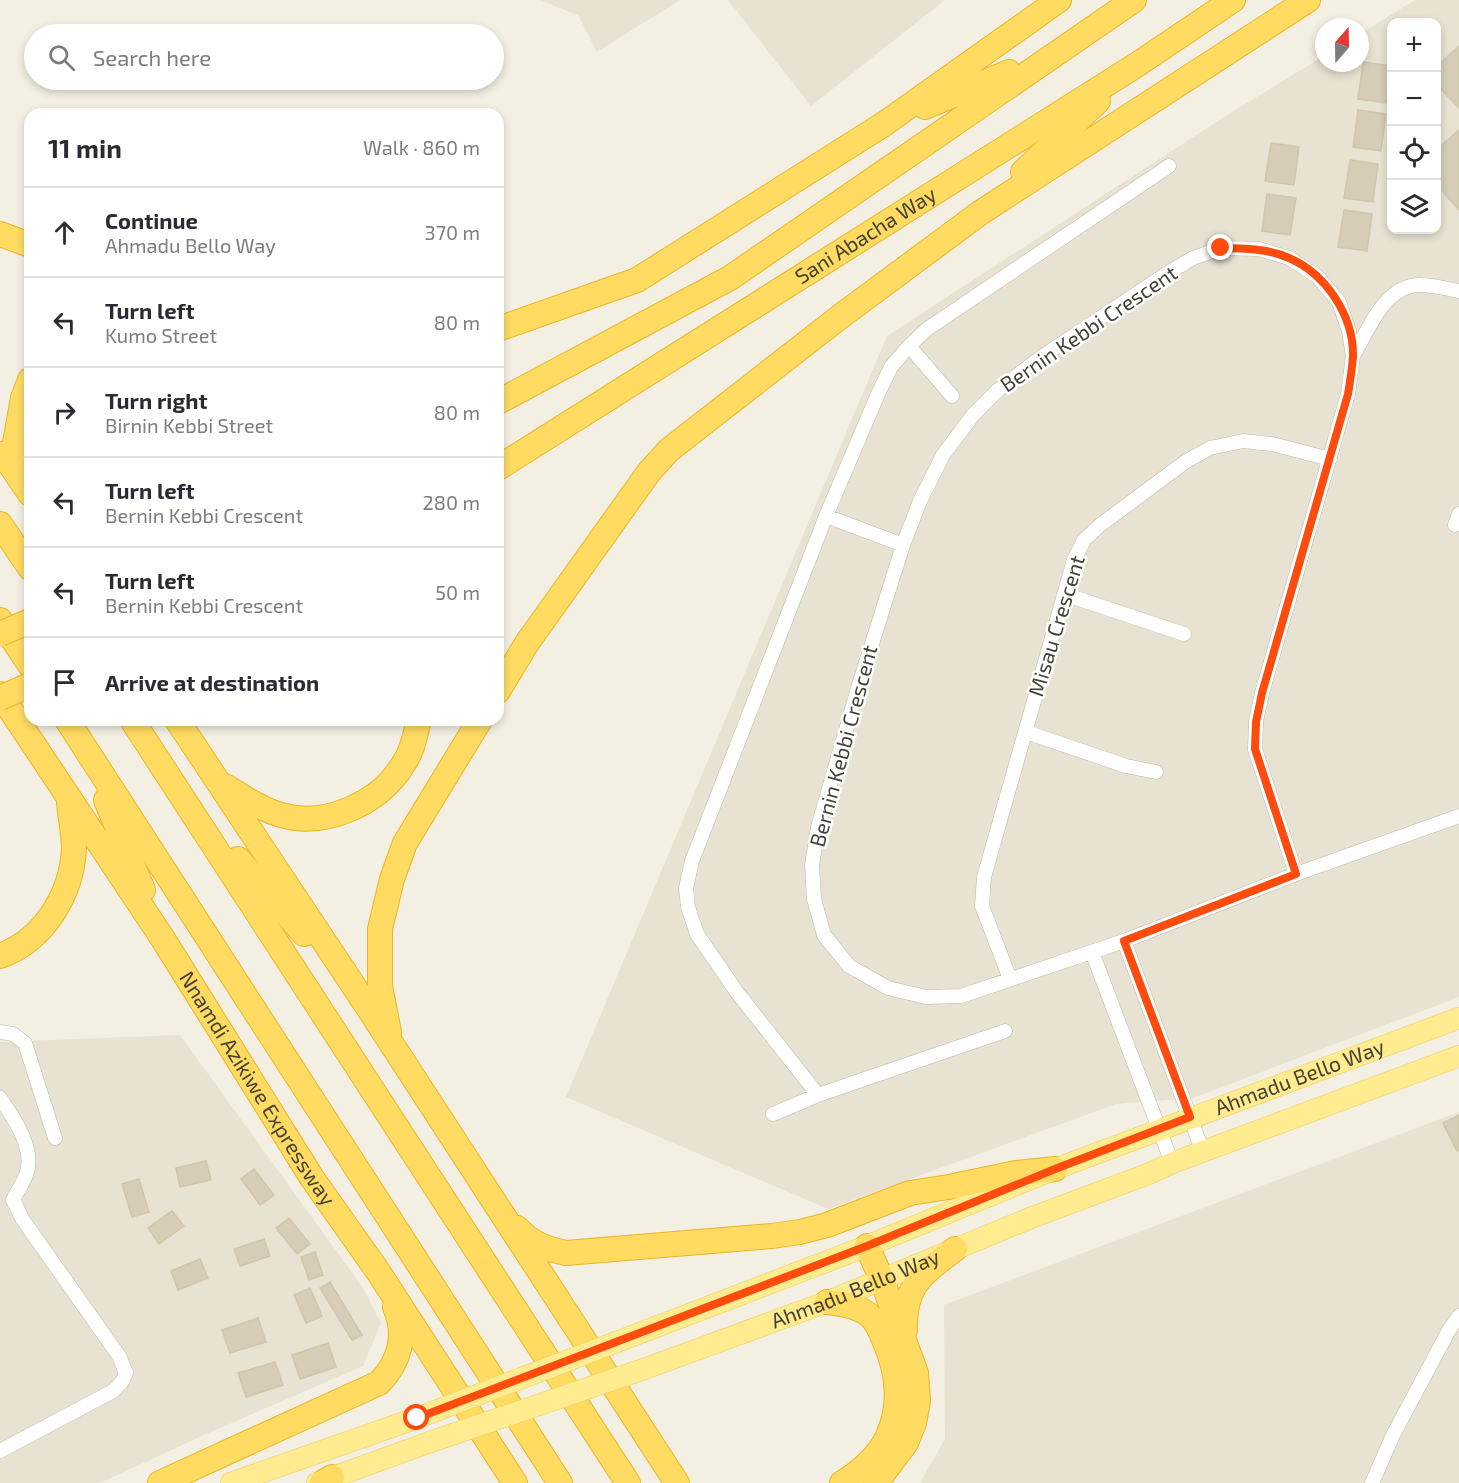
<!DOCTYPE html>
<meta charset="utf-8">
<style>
:root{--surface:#fff;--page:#f7f7f7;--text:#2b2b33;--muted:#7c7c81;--line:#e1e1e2}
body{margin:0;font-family:"Exo 2",sans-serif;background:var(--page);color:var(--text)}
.controls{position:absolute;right:18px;top:18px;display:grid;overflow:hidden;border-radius:12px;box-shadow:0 3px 9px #0003}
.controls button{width:54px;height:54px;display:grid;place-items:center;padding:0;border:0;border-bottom:2px solid var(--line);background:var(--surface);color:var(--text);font:30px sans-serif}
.compass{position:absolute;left:1315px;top:18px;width:54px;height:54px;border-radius:50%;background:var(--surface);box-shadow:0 3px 9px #0003;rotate:20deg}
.stop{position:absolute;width:18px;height:18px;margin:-14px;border:4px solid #ff4b0e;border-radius:50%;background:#fff}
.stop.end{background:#ff4b0e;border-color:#fff;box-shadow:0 2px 6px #0008}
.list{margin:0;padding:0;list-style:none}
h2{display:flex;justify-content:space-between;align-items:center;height:78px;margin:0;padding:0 24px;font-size:26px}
h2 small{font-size:20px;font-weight:400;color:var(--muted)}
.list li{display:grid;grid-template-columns:39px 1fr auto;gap:18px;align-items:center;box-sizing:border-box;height:90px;padding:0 24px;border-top:2px solid var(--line)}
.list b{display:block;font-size:22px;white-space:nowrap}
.list p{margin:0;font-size:20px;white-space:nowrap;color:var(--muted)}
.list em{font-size:20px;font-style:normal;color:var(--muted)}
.icon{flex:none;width:33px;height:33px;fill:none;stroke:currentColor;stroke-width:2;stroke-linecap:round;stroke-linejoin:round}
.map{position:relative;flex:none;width:1459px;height:1483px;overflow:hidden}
.search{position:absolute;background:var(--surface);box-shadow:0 3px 9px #0003;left:24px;top:24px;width:480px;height:66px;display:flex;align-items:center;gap:15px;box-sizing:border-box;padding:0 21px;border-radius:33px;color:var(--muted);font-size:22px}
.panel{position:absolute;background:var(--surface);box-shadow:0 3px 9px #0003;left:24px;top:108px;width:480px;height:618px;border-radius:18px}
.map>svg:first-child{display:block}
</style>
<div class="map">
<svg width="1459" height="1483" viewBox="0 0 1459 1483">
<rect width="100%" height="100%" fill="#f3f0e3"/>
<path fill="#e7e2d1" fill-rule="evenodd" d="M539,0H680L597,52L578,15Z
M728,0H945L811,106Z
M1415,0H1459V997L1193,1098L1116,1104L828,1209L566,1097L887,336L1227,115L1324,56V63H1360V34ZM1392,22H1436V230H1392Z
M180,1035L363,1288L381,1323L363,1366L204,1435L100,1483H0V1042Z
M1459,1112V1483H920L945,1439L944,1305Z"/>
<path fill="#d5cdb8" stroke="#d0c6ab" stroke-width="1.5" d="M1459,46V108L1436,84V67Z
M1363,62L1391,66L1386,103L1358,99Z
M1358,110L1386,114L1381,151L1353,147Z
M1459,130V210L1436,184V150Z
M1271,143L1299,147L1294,185L1265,181Z
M1350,160L1378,164L1373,202L1344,198Z
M1267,194L1296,198L1290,235L1262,231Z
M1344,210L1372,214L1367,251L1338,247Z
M1459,1115V1150L1457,1151L1443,1123Z
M206,1161L211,1180L180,1187L176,1168Z
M254,1169L274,1195L260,1205L241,1179Z
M139,1179L149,1212L132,1217L122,1184Z
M172,1211L184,1226L159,1244L148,1228Z
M289,1218L310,1244L297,1254L276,1228Z
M264,1239L270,1256L240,1266L234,1249Z
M315,1252L323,1275L309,1280L301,1257Z
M200,1259L208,1278L178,1290L171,1271Z
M330,1282L362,1335L352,1340L320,1288Z
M310,1288L322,1316L306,1323L294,1295Z
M258,1318L266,1342L230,1353L222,1330Z
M328,1343L336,1367L300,1379L292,1355Z
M275,1362L283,1385L246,1397L238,1373Z"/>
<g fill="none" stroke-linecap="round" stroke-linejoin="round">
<defs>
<path id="street" d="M909,346L952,396
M1353,356C1369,329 1385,284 1421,285C1434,285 1447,289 1459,291
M826,516L903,545
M1455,525L1459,514
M1064,594L1184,634
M1026,732L1126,766L1156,772
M1296,874L1255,749L1256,721L1262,693L1348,394L1353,356L1349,331L1339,302L1317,276L1289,258L1259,249L1221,248L1193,258L1166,274L1040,358L998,390L973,415L943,455L920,501L903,545L859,685L818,827L812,865L814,899L824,935L849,966L888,988L926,997L961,996L1124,941L1296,874L1459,816
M1124,941L1203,1152
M1092,952L1172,1163
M1010,979L982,906L984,877L1074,560L1084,540L1099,526L1185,462L1210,448L1243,441L1272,444L1330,459
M0,1032L13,1034L25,1043L55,1138
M818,1095L736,991L697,934L688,907L686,888L692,861L826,516L878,394L891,367L909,346L927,329L1169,166
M0,1098C14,1118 36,1150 26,1175C23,1184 17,1191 13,1200L23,1220L119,1356L126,1373L122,1382L113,1391L0,1451
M773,1114L818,1095L1005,1031
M1372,1483L1393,1435L1449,1330L1459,1316"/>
<g id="primary">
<path id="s1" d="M648,1330L867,1246L1055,1169L1459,1018"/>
<path id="s2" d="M644,1369L827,1302L1033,1217L1148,1174L1172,1163L1459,1056"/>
<path d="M231,1483L417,1418"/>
<path d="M317,1483L430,1442"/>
</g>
<g id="highway">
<path d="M925,107L1009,72"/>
<path d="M1023,172L1098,101"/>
<path d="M0,234L30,245"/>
<path d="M498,329L637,280L884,124L1059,0"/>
<path d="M498,402L730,278L1134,0"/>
<path d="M3,454L30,494"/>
<path d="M11,465L23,398L30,380"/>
<path id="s3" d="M498,468L1138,64L1233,0"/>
<path d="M0,524L30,568"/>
<path d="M0,620L30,665"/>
<path d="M498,691L527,643L649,472L669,450L841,316L980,213L1308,0"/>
<path id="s4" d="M0,694L163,939L312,1178L377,1270L515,1483"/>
<path d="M67,720L560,1483"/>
<path d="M132,720L628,1483"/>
<path d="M177,720L367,1006L677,1483"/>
<path d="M225,786C243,797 260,809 281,815C326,828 381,803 404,763C413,750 415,735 419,720"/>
<path d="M106,800L143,890"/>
<path d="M238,859L304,934"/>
<path d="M0,956C44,940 72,894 74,848C74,833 70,817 69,802"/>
<path d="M389,1032L380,986V929L392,879L405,843L480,720"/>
<path d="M517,1228C531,1243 546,1249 566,1253L772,1236L800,1232L827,1225L910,1193L949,1187L1016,1173L1055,1169"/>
<path d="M867,1246L882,1280L916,1373L918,1401L914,1423L906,1443L876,1483"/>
<path d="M827,1302C842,1304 859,1306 870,1316C877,1322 881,1332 884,1340C898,1371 902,1406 887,1438C878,1456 860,1472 842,1483"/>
<path d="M905,1330C904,1285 921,1275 955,1249"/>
<path d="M160,1483L379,1383C400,1362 407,1335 395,1307"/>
<path d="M322,1483L332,1477"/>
</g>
</defs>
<use href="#street" stroke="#bfb9a5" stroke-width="15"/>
<use href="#primary" stroke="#ebce59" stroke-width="22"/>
<use href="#highway" stroke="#e7b529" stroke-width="26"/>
<use href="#street" stroke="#fff" stroke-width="14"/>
<use href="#primary" stroke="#ffeb90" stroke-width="21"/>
<use href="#highway" stroke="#ffdb62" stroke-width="24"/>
<defs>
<path id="primary-bridge" d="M417,1418L648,1330
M430,1442L644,1369"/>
<path id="highway-bridge" d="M0,634L30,621
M0,698L30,685"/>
</defs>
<use href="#primary-bridge" stroke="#ebce59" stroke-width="22" stroke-linecap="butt"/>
<use href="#highway-bridge" stroke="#e7b529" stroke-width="26" stroke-linecap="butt"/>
<use href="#primary-bridge" stroke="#ffeb90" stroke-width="21"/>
<use href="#highway-bridge" stroke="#ffdb62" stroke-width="24"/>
</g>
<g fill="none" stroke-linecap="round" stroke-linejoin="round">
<path stroke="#ff4b0e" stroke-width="8" d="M417,1418L867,1246L1055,1169L1190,1117L1124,941L1296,874L1255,749L1256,722L1262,693L1348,394C1350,382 1352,369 1353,357C1354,316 1326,274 1289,258C1267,248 1244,249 1221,248"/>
</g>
<g text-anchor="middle" stroke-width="5" stroke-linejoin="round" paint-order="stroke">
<g font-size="21" fill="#454033" stroke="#fff">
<text dy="7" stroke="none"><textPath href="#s3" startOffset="435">Sani Abacha Way</textPath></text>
<text transform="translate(1089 329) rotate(-34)" y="7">Bernin Kebbi Crescent</text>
<text transform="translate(1057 626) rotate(-73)" y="7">Misau Crescent</text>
<text transform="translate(844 746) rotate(-75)" y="7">Bernin Kebbi Crescent</text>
<text dy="7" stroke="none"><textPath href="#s1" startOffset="699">Ahmadu Bello Way</textPath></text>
<text dy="7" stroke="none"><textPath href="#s4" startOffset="471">Nnamdi Azikiwe Expressway</textPath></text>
<text dy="7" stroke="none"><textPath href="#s2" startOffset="226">Ahmadu Bello Way</textPath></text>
</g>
</g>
</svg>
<div class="controls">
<button>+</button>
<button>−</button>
<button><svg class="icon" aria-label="locate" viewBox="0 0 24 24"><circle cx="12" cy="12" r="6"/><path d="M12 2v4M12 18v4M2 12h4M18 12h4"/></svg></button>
<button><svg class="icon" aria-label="layers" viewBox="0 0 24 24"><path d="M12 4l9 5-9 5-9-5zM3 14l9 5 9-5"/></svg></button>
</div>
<svg class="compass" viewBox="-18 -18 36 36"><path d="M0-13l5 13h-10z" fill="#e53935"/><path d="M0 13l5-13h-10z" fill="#7c7c81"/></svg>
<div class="stop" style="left:417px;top:1418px"></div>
<div class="stop end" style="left:1221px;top:248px"></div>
<div class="search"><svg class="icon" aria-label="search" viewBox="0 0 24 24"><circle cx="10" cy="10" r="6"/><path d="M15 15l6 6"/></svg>Search here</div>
<section class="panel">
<h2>11 min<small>Walk · 860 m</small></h2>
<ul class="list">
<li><svg class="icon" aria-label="ahead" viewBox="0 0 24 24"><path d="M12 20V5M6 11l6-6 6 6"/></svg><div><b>Continue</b><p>Ahmadu Bello Way</p></div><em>370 m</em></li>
<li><svg class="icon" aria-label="left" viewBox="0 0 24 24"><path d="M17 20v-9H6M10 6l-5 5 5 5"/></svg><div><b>Turn left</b><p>Kumo Street</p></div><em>80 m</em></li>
<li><svg class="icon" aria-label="right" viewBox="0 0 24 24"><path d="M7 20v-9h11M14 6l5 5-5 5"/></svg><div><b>Turn right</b><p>Birnin Kebbi Street</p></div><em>80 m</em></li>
<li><svg class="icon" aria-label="left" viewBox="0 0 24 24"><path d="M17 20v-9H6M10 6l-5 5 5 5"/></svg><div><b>Turn left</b><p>Bernin Kebbi Crescent</p></div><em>280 m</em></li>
<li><svg class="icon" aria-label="left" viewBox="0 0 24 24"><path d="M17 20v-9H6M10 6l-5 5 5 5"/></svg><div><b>Turn left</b><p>Bernin Kebbi Crescent</p></div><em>50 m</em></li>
<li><svg class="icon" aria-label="arrive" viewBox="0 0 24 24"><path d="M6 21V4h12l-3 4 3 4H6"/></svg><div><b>Arrive at destination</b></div></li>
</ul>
</section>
</div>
